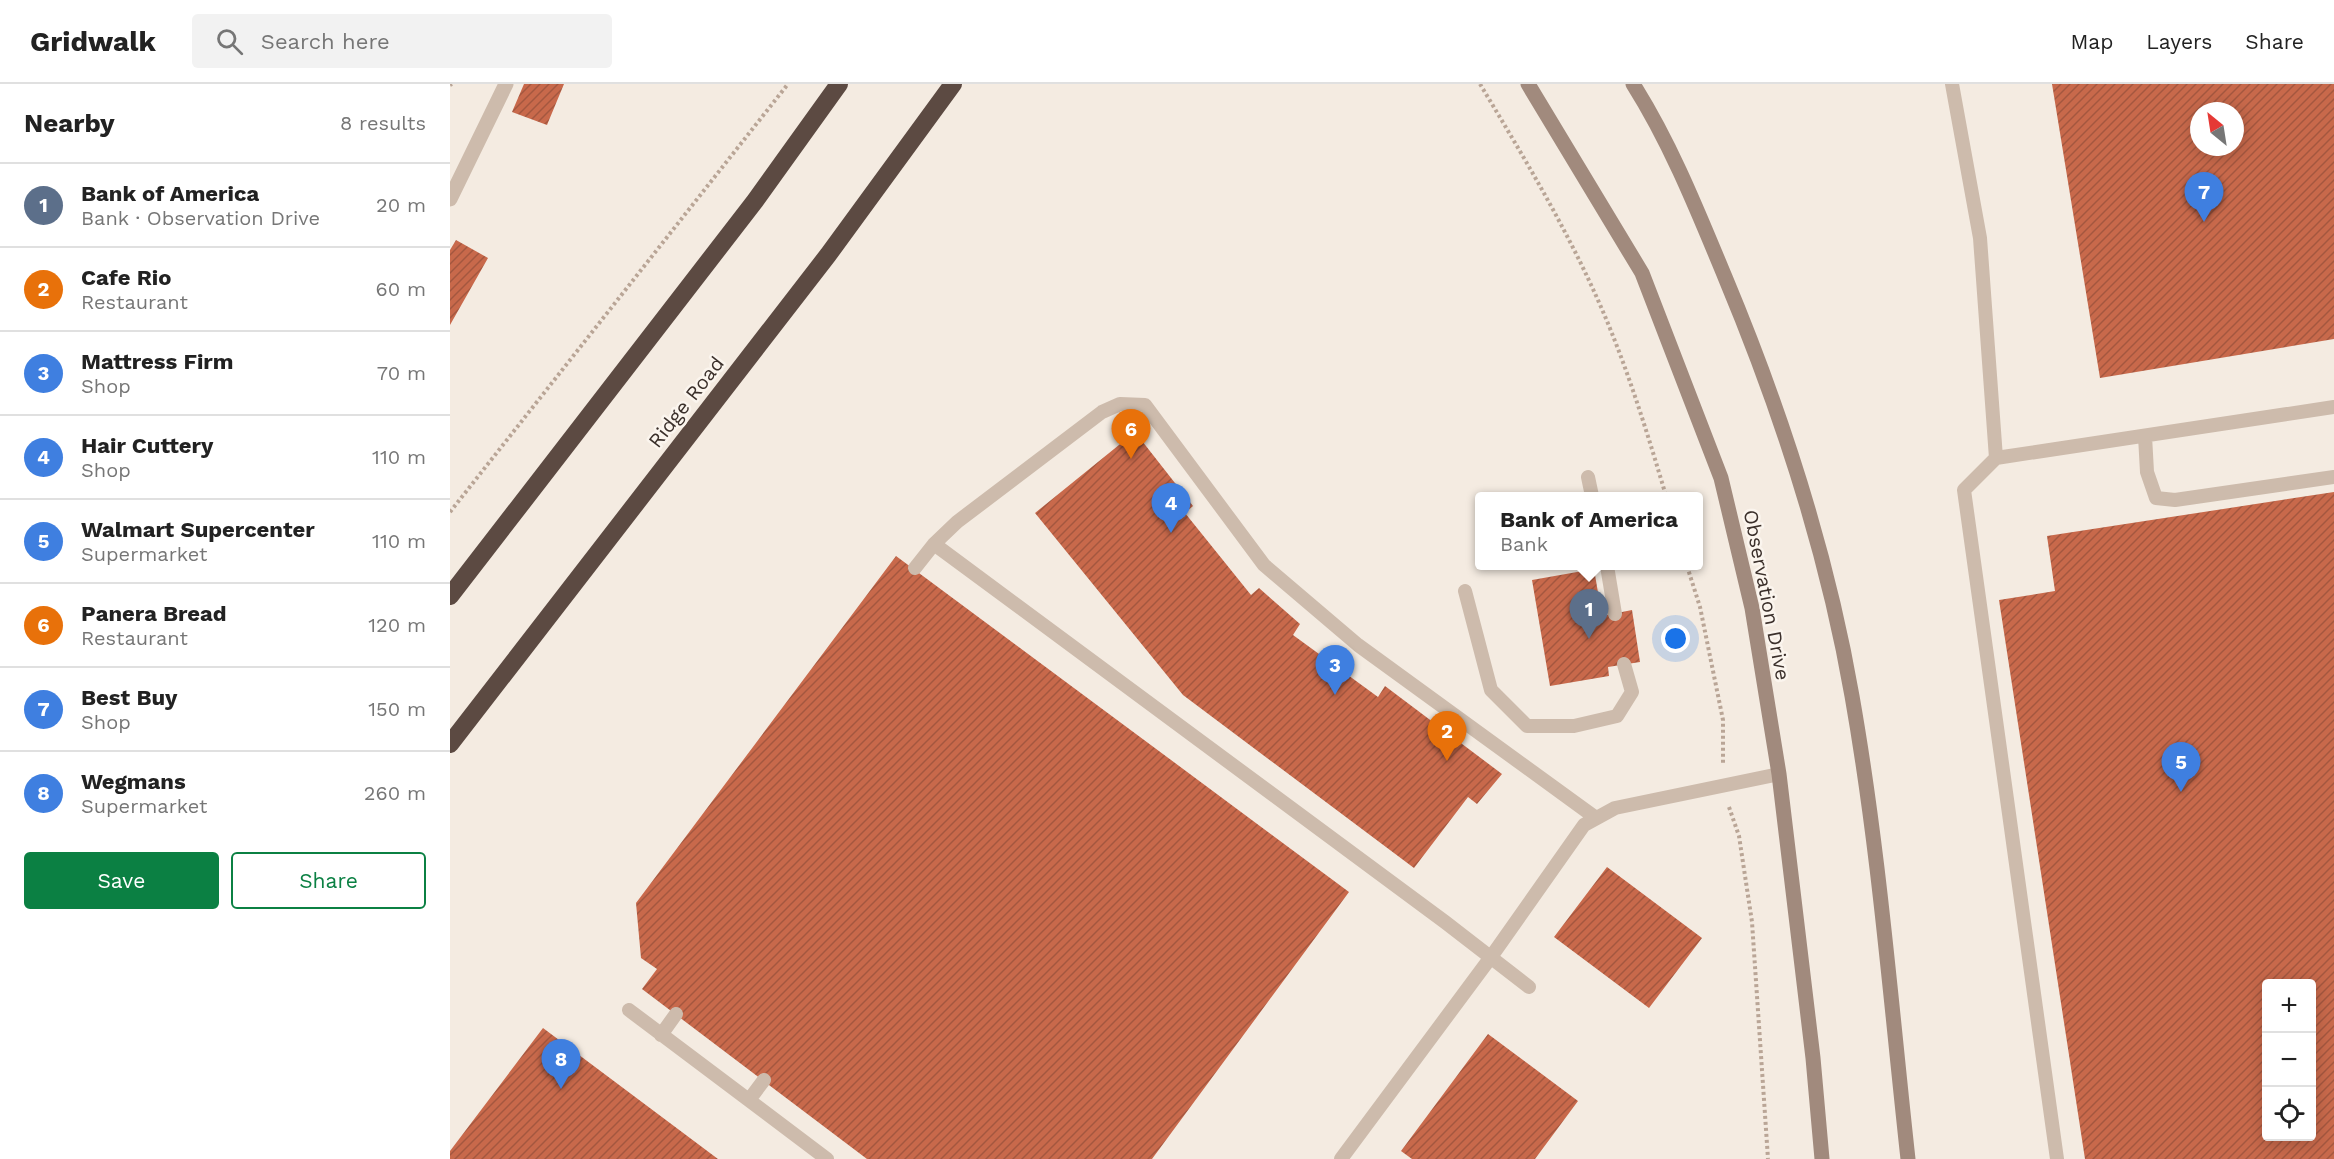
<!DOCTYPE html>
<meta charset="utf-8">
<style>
:root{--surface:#fff;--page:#f2f2f2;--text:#222;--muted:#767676;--line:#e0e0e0;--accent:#0b8043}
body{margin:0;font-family:"Work Sans",sans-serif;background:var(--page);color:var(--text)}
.controls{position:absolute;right:18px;bottom:18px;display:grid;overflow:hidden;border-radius:6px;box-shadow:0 3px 15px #0003}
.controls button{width:54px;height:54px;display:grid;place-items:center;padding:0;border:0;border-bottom:2px solid var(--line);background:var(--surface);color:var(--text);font:30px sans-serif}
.compass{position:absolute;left:1740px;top:18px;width:54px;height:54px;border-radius:50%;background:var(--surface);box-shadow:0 3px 15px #0003;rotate:330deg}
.you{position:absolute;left:1226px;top:555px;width:21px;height:21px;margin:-15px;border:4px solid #fff;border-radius:50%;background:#1a73e8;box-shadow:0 0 0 9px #1a73e833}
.badge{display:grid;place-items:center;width:39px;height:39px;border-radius:50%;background:var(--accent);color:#fff;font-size:20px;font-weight:700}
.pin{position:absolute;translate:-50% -50px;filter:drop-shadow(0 2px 3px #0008)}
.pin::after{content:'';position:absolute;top:32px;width:21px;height:18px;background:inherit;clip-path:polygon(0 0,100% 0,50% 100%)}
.popup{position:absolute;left:1025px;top:408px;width:228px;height:78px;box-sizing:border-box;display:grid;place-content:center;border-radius:6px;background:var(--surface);filter:drop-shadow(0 2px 4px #0005);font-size:20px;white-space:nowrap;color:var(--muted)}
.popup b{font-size:22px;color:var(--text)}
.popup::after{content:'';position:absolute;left:50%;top:100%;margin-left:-12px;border:12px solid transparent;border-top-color:var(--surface)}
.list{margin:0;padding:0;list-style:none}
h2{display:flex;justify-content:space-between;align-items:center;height:78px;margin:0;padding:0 24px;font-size:26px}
h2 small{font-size:20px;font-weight:400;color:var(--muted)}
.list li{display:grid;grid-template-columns:39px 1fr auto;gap:18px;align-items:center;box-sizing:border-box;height:84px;padding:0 24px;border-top:2px solid var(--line)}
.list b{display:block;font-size:22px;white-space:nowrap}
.list p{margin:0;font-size:20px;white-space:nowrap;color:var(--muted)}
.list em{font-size:20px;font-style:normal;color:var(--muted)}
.actions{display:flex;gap:12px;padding:18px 24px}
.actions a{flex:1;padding:14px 0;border:2px solid var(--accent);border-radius:6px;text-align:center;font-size:21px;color:var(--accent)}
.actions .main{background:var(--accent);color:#fff}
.icon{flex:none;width:33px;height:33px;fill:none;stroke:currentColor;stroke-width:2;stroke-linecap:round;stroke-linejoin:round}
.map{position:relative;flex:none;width:1884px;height:1075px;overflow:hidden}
header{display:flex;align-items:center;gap:36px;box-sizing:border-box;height:84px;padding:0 30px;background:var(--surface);border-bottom:2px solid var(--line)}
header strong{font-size:28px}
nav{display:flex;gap:33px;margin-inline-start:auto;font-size:21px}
.search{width:420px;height:54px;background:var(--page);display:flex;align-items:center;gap:15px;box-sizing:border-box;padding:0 21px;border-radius:6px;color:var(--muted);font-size:22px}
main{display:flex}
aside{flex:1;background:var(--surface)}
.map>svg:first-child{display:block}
</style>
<header>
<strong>Gridwalk</strong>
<div class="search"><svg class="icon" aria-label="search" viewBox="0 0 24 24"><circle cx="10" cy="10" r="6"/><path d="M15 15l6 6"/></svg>Search here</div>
<nav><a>Map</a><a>Layers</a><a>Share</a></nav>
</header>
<main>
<aside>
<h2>Nearby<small>8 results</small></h2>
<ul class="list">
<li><span class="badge" style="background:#5c6f8a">1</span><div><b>Bank of America</b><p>Bank · Observation Drive</p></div><em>20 m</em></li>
<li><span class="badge" style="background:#e8710a">2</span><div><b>Cafe Rio</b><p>Restaurant</p></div><em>60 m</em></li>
<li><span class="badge" style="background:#3f7fe0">3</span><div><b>Mattress Firm</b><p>Shop</p></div><em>70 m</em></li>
<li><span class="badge" style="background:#3f7fe0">4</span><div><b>Hair Cuttery</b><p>Shop</p></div><em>110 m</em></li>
<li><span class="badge" style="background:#3f7fe0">5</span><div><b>Walmart Supercenter</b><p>Supermarket</p></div><em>110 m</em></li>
<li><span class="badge" style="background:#e8710a">6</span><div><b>Panera Bread</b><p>Restaurant</p></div><em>120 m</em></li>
<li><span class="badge" style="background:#3f7fe0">7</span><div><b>Best Buy</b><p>Shop</p></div><em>150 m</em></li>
<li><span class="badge" style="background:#3f7fe0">8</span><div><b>Wegmans</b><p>Supermarket</p></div><em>260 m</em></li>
</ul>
<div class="actions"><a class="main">Save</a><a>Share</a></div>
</aside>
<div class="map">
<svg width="1884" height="1075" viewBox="0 0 1884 1075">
<defs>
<pattern id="building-hatch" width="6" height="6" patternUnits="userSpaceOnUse" patternTransform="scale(1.5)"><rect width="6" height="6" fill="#c8694b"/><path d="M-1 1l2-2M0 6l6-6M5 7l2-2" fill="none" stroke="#a4573f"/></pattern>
</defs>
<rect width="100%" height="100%" fill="#f4ebe1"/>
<path fill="url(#building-hatch)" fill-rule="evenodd" d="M74,0H114L97,41L62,28Z
M1602,0H1884V255L1650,294ZM1749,27H1785V63H1749Z
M6,156L38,174L0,241V166Z
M685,348L743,422L735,429L801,511L809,504L850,540L843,551L928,613L935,602L1052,690L1027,720L1018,713L964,784L733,611L585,429Z
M1884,408V1075H1635L1549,516L1605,507L1597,452ZM1816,900H1862V1052H1816Z
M446,472L899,808L702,1075H417L192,905L207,885L191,874L186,819Z
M1144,485L1152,532L1182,526L1190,578L1158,583L1159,592L1100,602L1082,496Z
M1157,783L1252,854L1199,924L1104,853Z
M93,944L268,1075H0V1067Z
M1038,950L1128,1017L1085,1075H962L951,1067Z"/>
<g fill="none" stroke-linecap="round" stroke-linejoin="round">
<path stroke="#b9a596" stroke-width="4" stroke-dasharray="3 3" stroke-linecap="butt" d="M1030,0C1075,75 1120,150 1154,230C1179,289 1198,351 1216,412
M0,1L2,0
M0,428L338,0
M1237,482L1250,523L1273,636V681
M1279,723L1289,752L1302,838L1318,1075"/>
<path stroke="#cdbbac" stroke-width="14" d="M1502,0L1530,154L1546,374
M1695,352L1697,388L1706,414L1725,416L1884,393
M1138,393L1142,412
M484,460L995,838L1079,903
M1157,482L1165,530
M465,484L484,460L507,438L652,328L670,320L695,321L814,481L908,561L1146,734
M1015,507L1041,606L1077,642H1124L1167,632L1182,608L1174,580
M179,926L377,1075
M211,951L226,930
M299,1016L314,996
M891,1075L1041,873L1134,741L1165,724L1329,690
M1607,1075L1514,406L1546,374L1884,323"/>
<path stroke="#cdbbac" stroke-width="15" d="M0,115L56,0"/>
<path stroke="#a18a7d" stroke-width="15" d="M1078,0L1192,189L1271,394L1302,524L1329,690L1363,974L1372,1075
M1183,0C1221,60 1248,128 1275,193C1331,327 1377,468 1402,612C1429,765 1441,921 1458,1075"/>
<path stroke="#5c4a42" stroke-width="18" d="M0,512L305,117L389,0
M0,660L378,171L503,0"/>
</g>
<g text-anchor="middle" stroke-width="5" stroke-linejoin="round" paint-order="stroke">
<g font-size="20" fill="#3b302b" stroke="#fbf5ee">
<text transform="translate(236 318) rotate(-52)" y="7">Ridge Road</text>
<text transform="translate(1317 511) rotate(79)" y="7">Observation Drive</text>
</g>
</g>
</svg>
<div class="controls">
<button>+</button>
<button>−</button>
<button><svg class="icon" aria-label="locate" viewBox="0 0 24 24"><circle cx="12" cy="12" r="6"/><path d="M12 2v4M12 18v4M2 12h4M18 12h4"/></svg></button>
</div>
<svg class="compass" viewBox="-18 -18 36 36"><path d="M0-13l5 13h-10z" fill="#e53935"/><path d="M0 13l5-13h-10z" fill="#767676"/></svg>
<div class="you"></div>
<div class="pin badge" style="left:1139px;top:555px;background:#5c6f8a">1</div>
<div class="popup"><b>Bank of America</b>Bank</div>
<div class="pin badge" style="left:997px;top:677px;background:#e8710a">2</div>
<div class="pin badge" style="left:885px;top:611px;background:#3f7fe0">3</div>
<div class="pin badge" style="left:721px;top:449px;background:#3f7fe0">4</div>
<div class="pin badge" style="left:1731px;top:708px;background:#3f7fe0">5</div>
<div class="pin badge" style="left:681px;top:375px;background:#e8710a">6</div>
<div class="pin badge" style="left:1754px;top:138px;background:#3f7fe0">7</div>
<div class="pin badge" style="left:111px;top:1005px;background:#3f7fe0">8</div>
</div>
</main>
